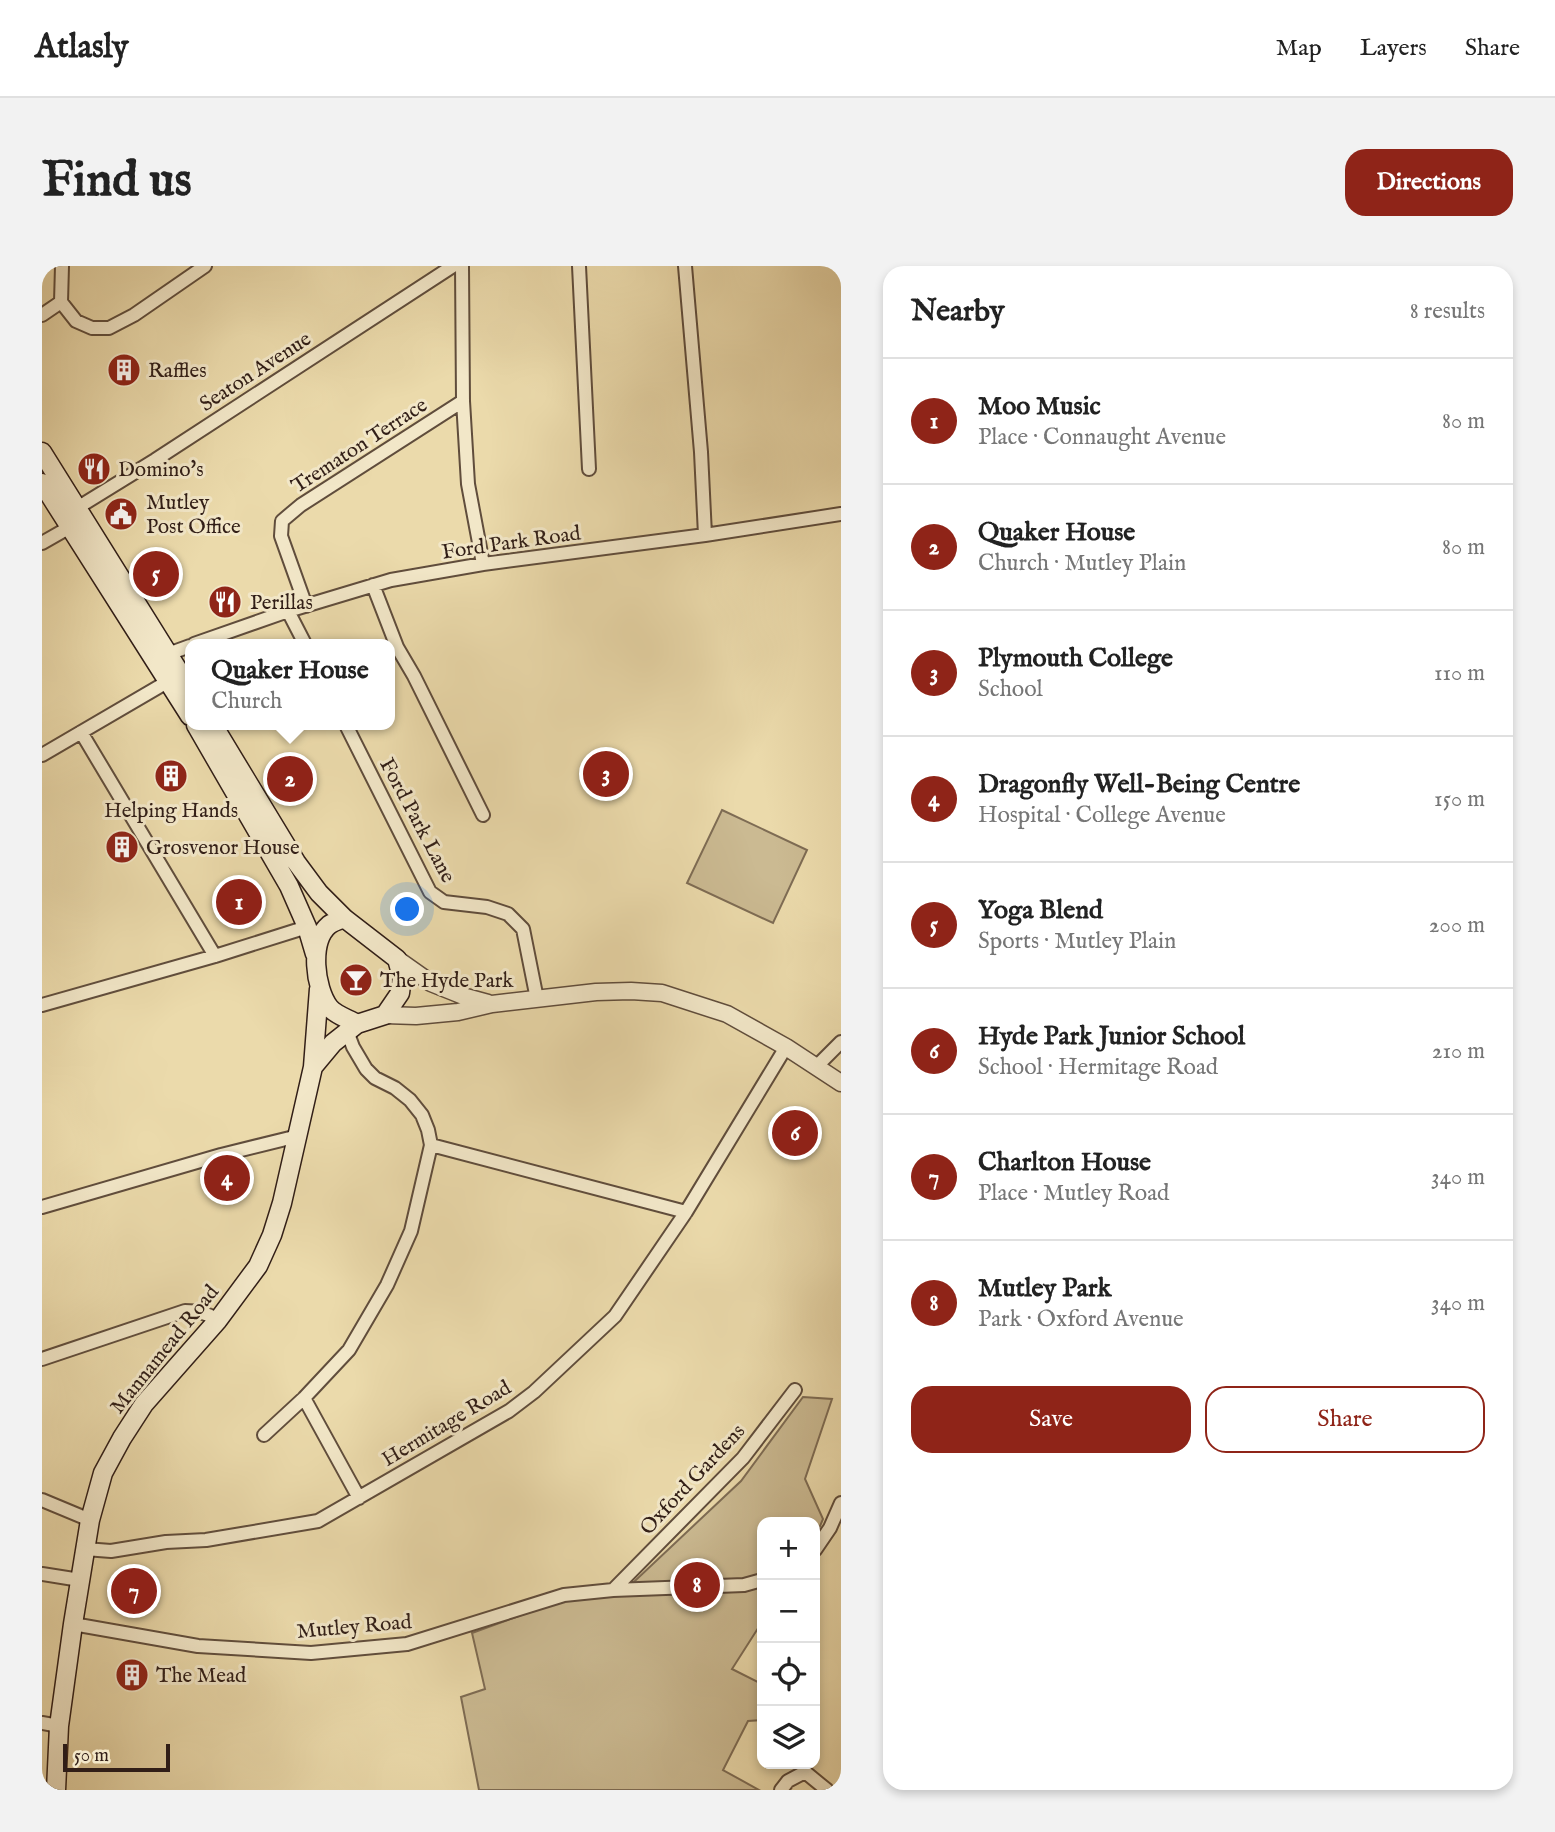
<!DOCTYPE html>
<meta charset="utf-8">
<style>
:root{--surface:#fff;--page:#f2f2f2;--text:#222;--muted:#767676;--line:#e0e0e0;--accent:#8f2418}
body{margin:0;font-family:"IM FELL English",serif;background:var(--page);color:var(--text)}
.controls{position:absolute;right:21px;bottom:21px;display:grid;overflow:hidden;border-radius:14px;box-shadow:0 4px 10px #0003}
.controls button{width:63px;height:63px;display:grid;place-items:center;padding:0;border:0;border-bottom:2px solid var(--line);background:var(--surface);color:var(--text);font:35px sans-serif}
.scale{position:absolute;left:21px;bottom:18px;width:107px;box-sizing:border-box;padding-left:7px;border:4px solid #311e17;border-top:0;font-size:19px;line-height:24px;white-space:nowrap;color:#311e17;-webkit-text-stroke:5px #f2e7c8;paint-order:stroke}
.you{position:absolute;left:366px;top:644px;width:24px;height:24px;margin:-18px;border:5px solid #fff;border-radius:50%;background:#1a73e8;box-shadow:0 0 0 10px #1a73e833}
.badge{display:grid;place-items:center;width:46px;height:46px;border-radius:50%;background:var(--accent);color:#fff;font-size:23px;font-weight:700}
.pin{position:absolute;translate:-50% -50%;border:4px solid #fff;box-shadow:0 2px 7px #0006}
.popup{position:absolute;left:143px;top:373px;width:210px;height:91px;box-sizing:border-box;display:grid;place-content:center;border-radius:14px;background:var(--surface);filter:drop-shadow(0 2px 5px #0005);font-size:23px;white-space:nowrap;color:var(--muted)}
.popup b{font-size:26px;color:var(--text)}
.popup::after{content:'';position:absolute;left:50%;top:100%;margin-left:-14px;border:14px solid transparent;border-top-color:var(--surface)}
.list{margin:0;padding:0;list-style:none}
h2{display:flex;justify-content:space-between;align-items:center;height:91px;margin:0;padding:0 28px;font-size:30px}
h2 small{font-size:23px;font-weight:400;color:var(--muted)}
.list li{display:grid;grid-template-columns:46px 1fr auto;gap:21px;align-items:center;box-sizing:border-box;height:126px;padding:0 28px;border-top:2px solid var(--line)}
.list b{display:block;font-size:26px;white-space:nowrap}
.list p{margin:0;font-size:23px;white-space:nowrap;color:var(--muted)}
.list em{font-size:23px;font-style:normal;color:var(--muted)}
.actions{display:flex;gap:14px;padding:21px 28px}
.actions a{flex:1;padding:16px 0;border:2px solid var(--accent);border-radius:21px;text-align:center;font-size:24px;color:var(--accent)}
.actions .main{background:var(--accent);color:#fff}
.icon{flex:none;width:38px;height:38px;fill:none;stroke:currentColor;stroke-width:2;stroke-linecap:round;stroke-linejoin:round}
.map{position:relative;flex:none;width:799px;height:1524px;overflow:hidden;border-radius:21px}
header{display:flex;align-items:center;gap:42px;box-sizing:border-box;height:98px;padding:0 35px;background:var(--surface);border-bottom:2px solid var(--line)}
header strong{font-size:33px}
nav{display:flex;gap:38px;margin-inline-start:auto;font-size:24px}
.intro{display:flex;align-items:center;justify-content:space-between;box-sizing:border-box;height:168px;padding:0 42px}
h1{margin:0;font-size:49px}
.button{padding:18px 32px;border-radius:21px;background:var(--accent);color:#fff;font-size:24px;font-weight:700}
main{display:flex;gap:42px;padding:0 42px}
aside{flex:1;background:var(--surface);border-radius:21px;box-shadow:0 4px 10px #0003}
.map>svg:first-child{display:block}
</style>
<header>
<strong>Atlasly</strong>
<nav><a>Map</a><a>Layers</a><a>Share</a></nav>
</header>
<div class="intro"><h1>Find us</h1><a class="button">Directions</a></div>
<main>
<div class="map">
<svg width="799" height="1524" viewBox="0 0 799 1524">
<rect width="100%" height="100%" fill="#ebdaab"/>
<filter id="stains"><feTurbulence type="fractalNoise" baseFrequency=".00286" numOctaves="4"/><feColorMatrix values="0 0 0 0 .2 0 0 0 0 .09 0 0 0 0 .02 0 0 0 .5 -.17"/></filter>
<radialGradient id="worn" r=".72"><stop offset=".6" stop-color="#630" stop-opacity="0"/><stop offset="1" stop-color="#630" stop-opacity=".3"/></radialGradient>
<path fill="#cbba92" stroke="#7e6c54" stroke-width="2" d="M680,544L765,584L731,657L645,617Z
M761,1131L790,1133L763,1213L781,1253L773,1272V1256H720V1356L690,1403L720,1418V1454L706,1455L681,1504L717,1524H437L419,1431L443,1423L430,1367L524,1333L579,1328L699,1215Z"/>
<g fill="none" stroke-linecap="round" stroke-linejoin="round">
<defs>
<path id="minor" d="M420,0L421,135L426,218L441,298
M537,0L547,203
M643,0L659,186L663,269
M19,36L34,55L50,62H67L92,49L163,0
M19,36L20,0
M0,49L19,36
M35,242L113,194L411,0
M0,277L28,261
M331,319L355,381L372,410L441,549
M264,340L239,270L240,255L259,239L421,135
M246,345L263,378
M152,378L246,345L349,314L441,298L663,269L799,248
M126,388L148,380
M304,459L388,626L402,636L445,641L466,648L481,663L495,733
M39,466L173,690
M0,489L125,416
M0,739L173,690L265,661
M774,801L799,776
M389,879L644,946
M0,941L179,889L256,870
M0,1093L143,1045C156,1045 165,1047 176,1054
M262,1132L317,1232
M222,1169L262,1132L307,1084L345,1019L369,965L389,879L386,864L380,849L368,834L353,822L333,812L324,803L311,781L305,765
M0,1234L48,1254
M43,1283L69,1285L124,1276L164,1274L276,1255L467,1145L492,1126L573,1050L644,946L744,781
M773,1284L788,1262L799,1237
M0,1308L38,1314
M571,1324L701,1192L753,1124
M31,1358L156,1380L269,1387L365,1378L522,1329L571,1324L702,1319L720,1314
M0,1457L17,1460
M739,1524L746,1515L763,1506L785,1524"/>
<path id="tertiary" d="M355,693L389,717L424,731L446,737
M343,749L374,750L416,746L450,738L554,726L589,725L620,727L685,748L744,781L799,817"/>
<path id="secondary" d="M0,186L148,423
M0,217L148,450
M154,459L247,620L265,661L273,688
M171,459L254,596L277,627L302,652L355,693L360,711L358,727L343,749L315,758C307,753 293,749 287,741C273,722 267,676 287,659C291,656 297,654 302,652
M271,801L291,777L315,758
M14,1524L17,1460L31,1358L48,1254L61,1207L80,1172L102,1138L176,1054L216,1000L230,969L240,937L271,801L277,723"/>
</defs>
<use href="#minor" stroke="#604d3c" stroke-width="16"/>
<use href="#tertiary" stroke="#604d3c" stroke-width="19"/>
<use href="#secondary" stroke="#311e17" stroke-width="21"/>
<use href="#minor" stroke="#f2e7c8" stroke-width="12"/>
<use href="#tertiary" stroke="#f2e7c8" stroke-width="16"/>
<use href="#secondary" stroke="#f2e7c8" stroke-width="18"/>
</g>
<defs>
<symbol id="building-disc" viewBox="-11 -11 22 22"><circle r="9.5" fill="#8f2418" stroke="#f2e7c8"/><path d="M-4-6H4V6H1V3H-1V6H-4ZM-2.5-4.3h1.7v1.8h-1.7ZM.8-4.3h1.7v1.8H.8ZM-2.5-1h1.7V.8h-1.7ZM.8-1h1.7V.8H.8Z" fill="#fff"/></symbol>
<symbol id="restaurant-disc" viewBox="-11 -11 22 22"><circle r="9.5" fill="#8f2418" stroke="#f2e7c8"/><path d="M-5-6h1v4h1v-4h1v4h1v-4h1v5L-1.5 .5V6h-2V.5L-5-1ZM5-6V6H3V1.5H1.5Q1.5-4 5-6Z" fill="#fff"/></symbol>
<symbol id="civic-disc" viewBox="-11 -11 22 22"><circle r="9.5" fill="#8f2418" stroke="#f2e7c8"/><path d="M-.6-6.5H3V-4.5H.6V-3L4-1V1h2V6H-6V1h2V-1L-.6-3ZM-1.2 2.5V6h2.4V2.5Z" fill="#fff"/></symbol>
<symbol id="bar-disc" viewBox="-11 -11 22 22"><circle r="9.5" fill="#8f2418" stroke="#f2e7c8"/><path d="M-6-5H6L.8 .8V4.5H3.5V6h-7V4.5H-.8V.8Z" fill="#fff"/></symbol>
</defs>
<g fill-rule="evenodd">
<use href="#building-disc" x="63" y="85" width="38" height="38"/>
<use href="#restaurant-disc" x="33" y="184" width="38" height="38"/>
<use href="#civic-disc" x="60" y="229" width="38" height="38"/>
<use href="#restaurant-disc" x="164" y="317" width="38" height="38"/>
<use href="#building-disc" x="110" y="491" width="38" height="38"/>
<use href="#building-disc" x="61" y="562" width="38" height="38"/>
<use href="#bar-disc" x="295" y="695" width="38" height="38"/>
<use href="#building-disc" x="71" y="1390" width="38" height="38"/>
</g>
<g text-anchor="middle" stroke-width="6" stroke-linejoin="round" paint-order="stroke">
<g font-size="21" fill="#311e17" stroke="#f2e7c8" text-anchor="start">
<text x="106" y="111">Raffles</text>
<text x="76" y="210">Domino's</text>
<text x="104" y="243">Mutley<tspan x="104" dy="24">Post Office</tspan></text>
<text x="208" y="343">Perillas</text>
<text x="129" y="551" text-anchor="middle">Helping Hands</text>
<text x="104" y="588">Grosvenor House</text>
<text x="338" y="721">The Hyde Park</text>
<text x="114" y="1416">The Mead</text>
</g>
<g font-size="21" fill="#311e17" stroke="#f2e7c8">
<text transform="translate(213 105) rotate(-33)" y="7">Seaton Avenue</text>
<text transform="translate(317 179) rotate(-33)" y="7">Trematon Terrace</text>
<text transform="translate(469 276) rotate(-8)" y="7">Ford Park Road</text>
<text transform="translate(376 554) rotate(62)" y="7">Ford Park Lane</text>
<text transform="translate(122 1083) rotate(-51)" y="7">Mannamead Road</text>
<text transform="translate(404 1157) rotate(-31)" y="7">Hermitage Road</text>
<text transform="translate(650 1213) rotate(-47)" y="7">Oxford Gardens</text>
<text transform="translate(312 1360) rotate(-5)" y="7">Mutley Road</text>
</g>
</g>
<rect width="100%" height="100%" filter="url(#stains)"/>
<rect width="100%" height="100%" fill="url(#worn)"/>
</svg>
<div class="controls">
<button>+</button>
<button>−</button>
<button><svg class="icon" aria-label="locate" viewBox="0 0 24 24"><circle cx="12" cy="12" r="6"/><path d="M12 2v4M12 18v4M2 12h4M18 12h4"/></svg></button>
<button><svg class="icon" aria-label="layers" viewBox="0 0 24 24"><path d="M12 4l9 5-9 5-9-5zM3 14l9 5 9-5"/></svg></button>
</div>
<div class="scale">50 m</div>
<div class="you"></div>
<div class="pin badge" style="left:197px;top:636px">1</div>
<div class="pin badge" style="left:248px;top:513px">2</div>
<div class="popup"><b>Quaker House</b>Church</div>
<div class="pin badge" style="left:564px;top:508px">3</div>
<div class="pin badge" style="left:185px;top:912px">4</div>
<div class="pin badge" style="left:114px;top:308px">5</div>
<div class="pin badge" style="left:753px;top:867px">6</div>
<div class="pin badge" style="left:92px;top:1325px">7</div>
<div class="pin badge" style="left:655px;top:1319px">8</div>
</div>
<aside>
<h2>Nearby<small>8 results</small></h2>
<ul class="list">
<li><span class="badge">1</span><div><b>Moo Music</b><p>Place · Connaught Avenue</p></div><em>80 m</em></li>
<li><span class="badge">2</span><div><b>Quaker House</b><p>Church · Mutley Plain</p></div><em>80 m</em></li>
<li><span class="badge">3</span><div><b>Plymouth College</b><p>School</p></div><em>110 m</em></li>
<li><span class="badge">4</span><div><b>Dragonfly Well-Being Centre</b><p>Hospital · College Avenue</p></div><em>150 m</em></li>
<li><span class="badge">5</span><div><b>Yoga Blend</b><p>Sports · Mutley Plain</p></div><em>200 m</em></li>
<li><span class="badge">6</span><div><b>Hyde Park Junior School</b><p>School · Hermitage Road</p></div><em>210 m</em></li>
<li><span class="badge">7</span><div><b>Charlton House</b><p>Place · Mutley Road</p></div><em>340 m</em></li>
<li><span class="badge">8</span><div><b>Mutley Park</b><p>Park · Oxford Avenue</p></div><em>340 m</em></li>
</ul>
<div class="actions"><a class="main">Save</a><a>Share</a></div>
</aside>
</main>
